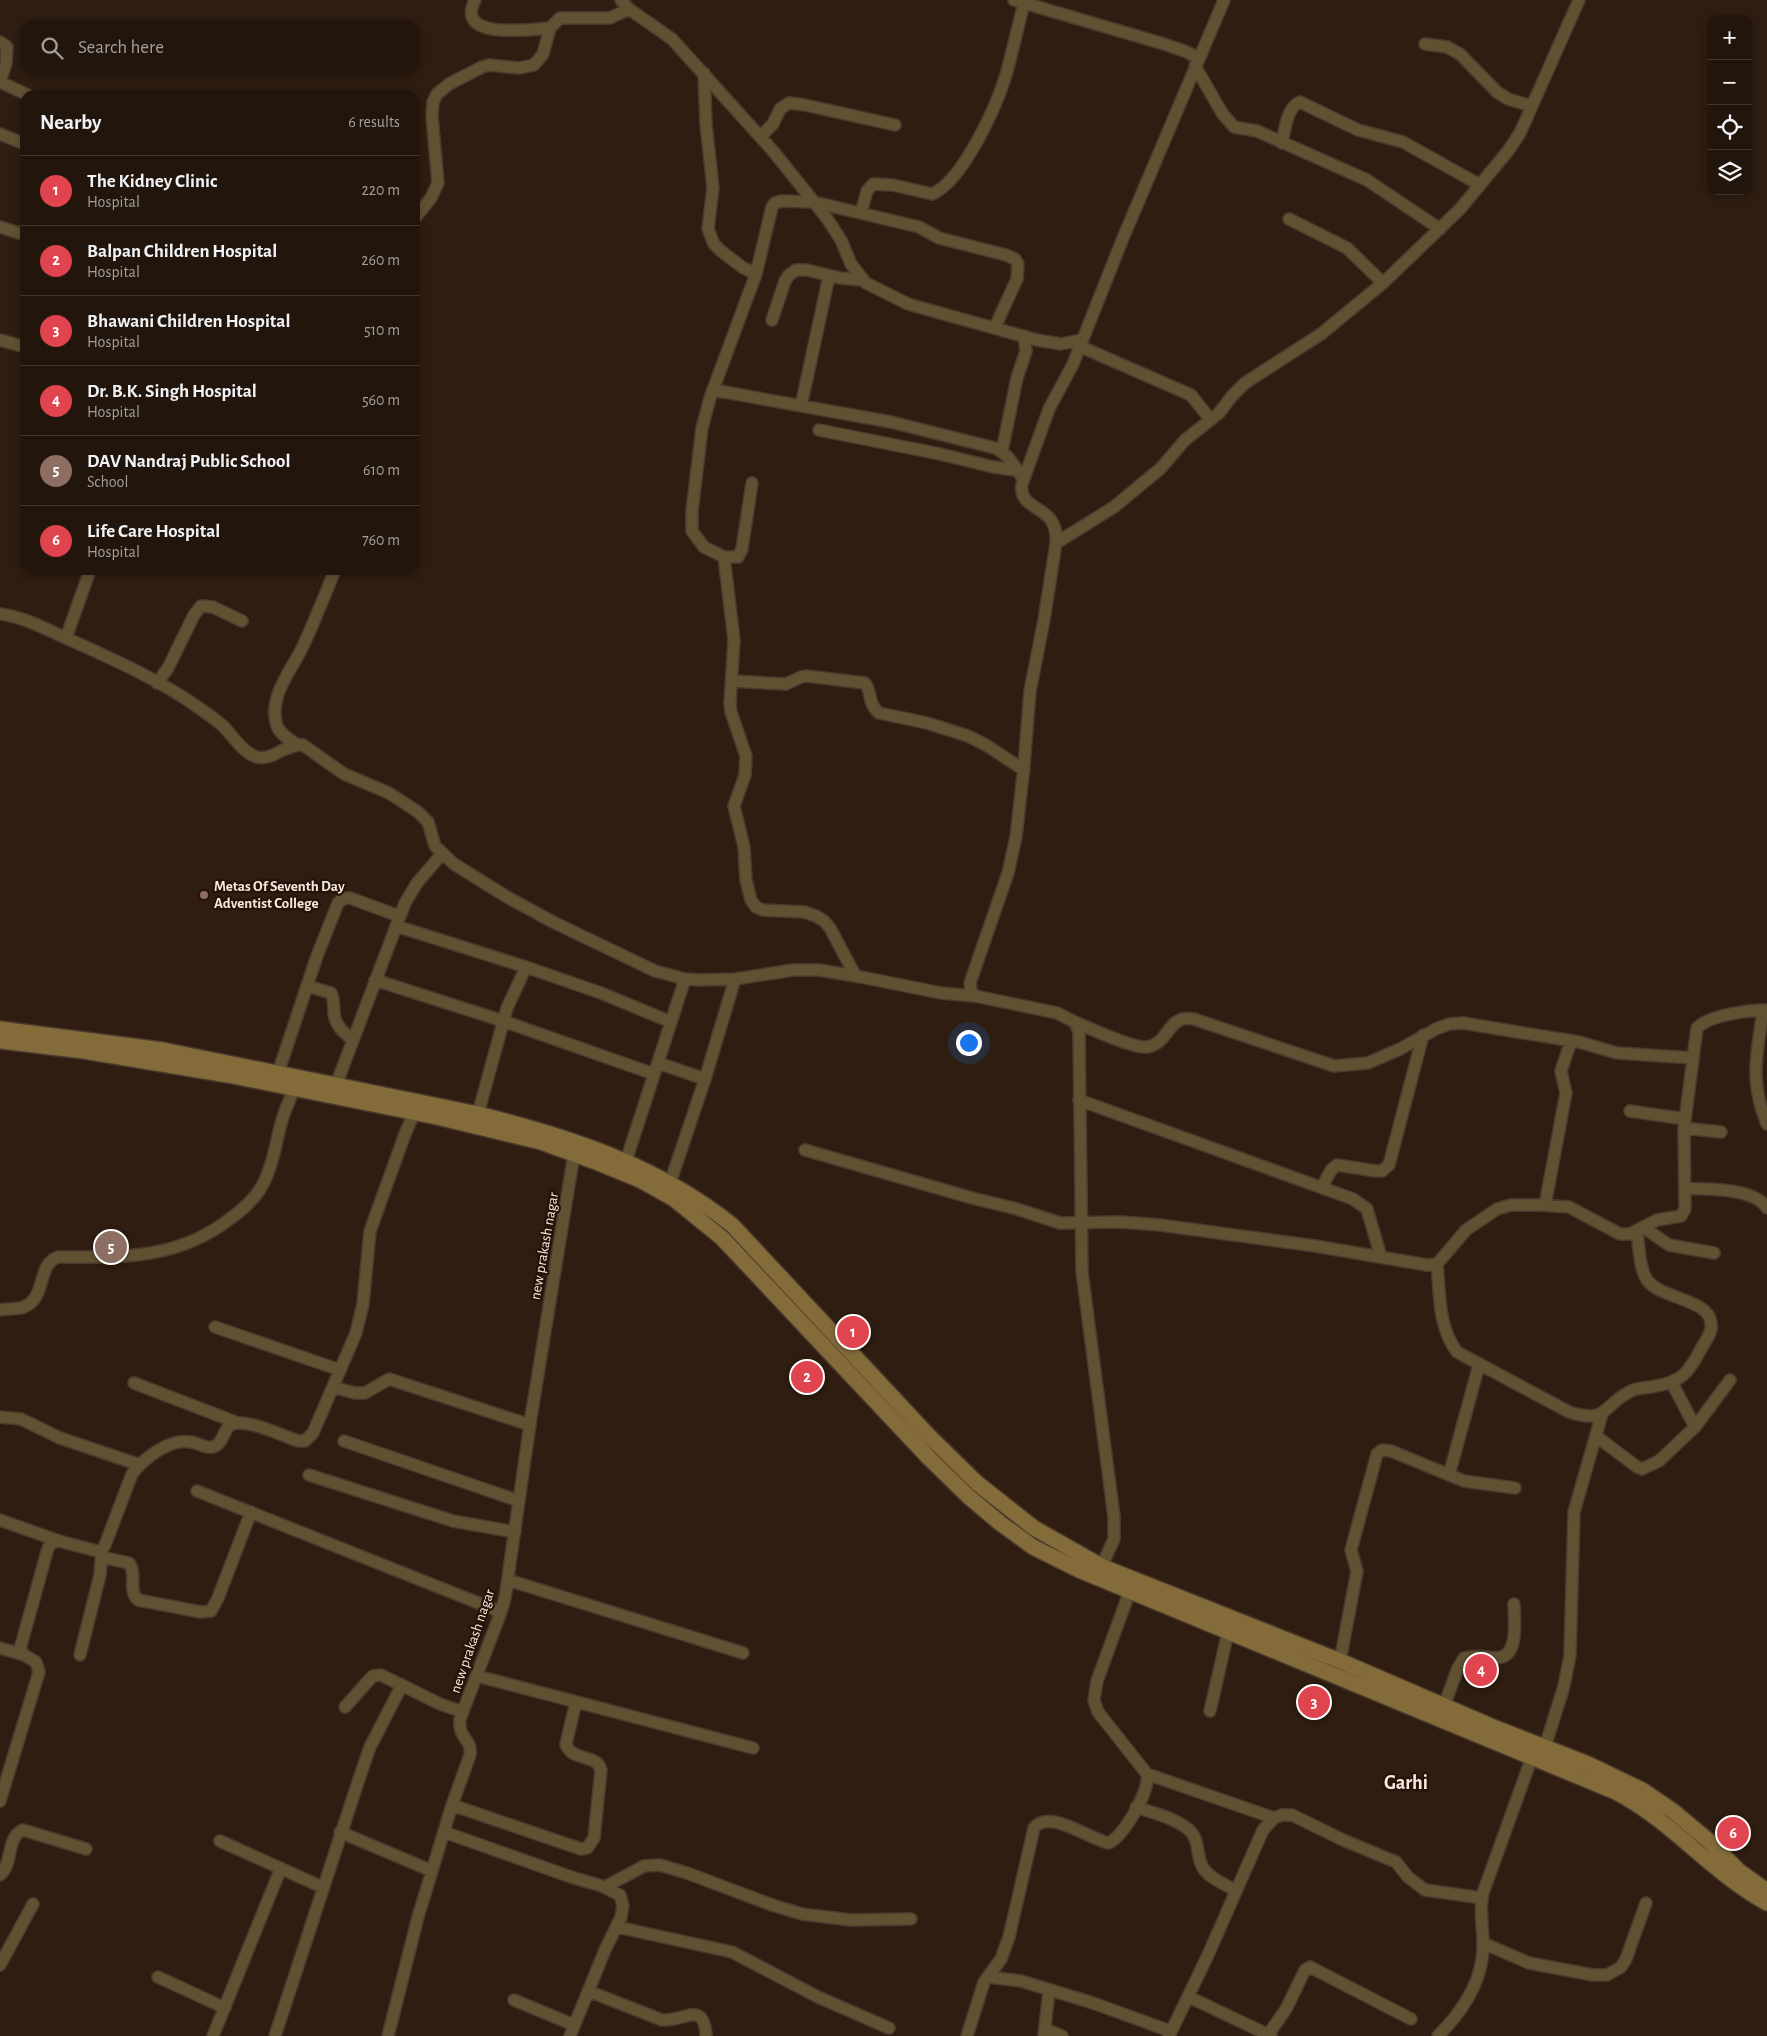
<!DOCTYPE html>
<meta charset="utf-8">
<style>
:root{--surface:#22160c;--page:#2e231a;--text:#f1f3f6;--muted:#a29f9d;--line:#3f352d;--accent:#51ccd3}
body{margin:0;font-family:"Alegreya Sans",sans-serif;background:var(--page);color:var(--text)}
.controls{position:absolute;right:15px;top:15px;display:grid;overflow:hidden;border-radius:10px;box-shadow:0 2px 8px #0003}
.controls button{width:45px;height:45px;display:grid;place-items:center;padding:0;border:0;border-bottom:1px solid var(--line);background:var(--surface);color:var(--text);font:25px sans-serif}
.you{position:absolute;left:968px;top:1042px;width:18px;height:18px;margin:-12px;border:4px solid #fff;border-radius:50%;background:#1a73e8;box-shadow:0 0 0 8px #1a73e833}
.badge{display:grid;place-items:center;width:32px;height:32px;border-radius:50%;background:var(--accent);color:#fff;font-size:16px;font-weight:700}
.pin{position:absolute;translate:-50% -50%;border:2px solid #fff;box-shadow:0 1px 5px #0006}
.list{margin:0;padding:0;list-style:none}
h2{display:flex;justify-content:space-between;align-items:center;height:65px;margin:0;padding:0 20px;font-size:21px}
h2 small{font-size:16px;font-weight:400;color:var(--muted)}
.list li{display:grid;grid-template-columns:32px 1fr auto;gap:15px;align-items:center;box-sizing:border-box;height:70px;padding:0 20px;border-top:1px solid var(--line)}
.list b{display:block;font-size:19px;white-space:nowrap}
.list p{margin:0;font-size:16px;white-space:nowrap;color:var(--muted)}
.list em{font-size:16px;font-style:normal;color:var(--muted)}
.icon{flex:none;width:28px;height:28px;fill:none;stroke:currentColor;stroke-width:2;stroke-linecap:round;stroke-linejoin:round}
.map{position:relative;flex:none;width:1767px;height:2036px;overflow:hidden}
.search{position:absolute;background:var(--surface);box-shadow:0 2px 8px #0003;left:20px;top:20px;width:400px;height:55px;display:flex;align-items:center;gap:12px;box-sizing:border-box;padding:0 18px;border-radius:15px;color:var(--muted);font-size:19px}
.panel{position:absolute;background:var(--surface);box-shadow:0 2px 8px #0003;left:20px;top:90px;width:400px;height:485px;border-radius:15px}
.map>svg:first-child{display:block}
</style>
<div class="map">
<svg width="1767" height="2036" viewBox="0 0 1767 2036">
<rect width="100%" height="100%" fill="#2e1d10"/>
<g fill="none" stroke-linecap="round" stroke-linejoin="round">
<defs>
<path id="street" d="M475,0C454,41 531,29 550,28
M621,0L629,9L672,39L773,151L826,217L841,240L851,264L866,283L908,304L1037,340L1061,344L1081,340
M1014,0L1164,44L1187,52L1198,58
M0,42L7,47L6,63L0,82
M1425,44L1447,47L1460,54L1497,92L1508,99L1532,106
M1195,66L1222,113L1234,127L1257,131L1367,180L1440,229
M704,73L706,124L713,188L708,229L714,244L721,251L742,267L756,274
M0,82L28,95
M0,134L25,144
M761,136L773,124L780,109L789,103L805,105L895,125
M1282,143C1285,129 1287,107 1300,102L1358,130L1403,142L1480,185
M861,213L867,191L873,184L893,185L932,194C963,181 996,107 1006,75C1013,50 1018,25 1025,0
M415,218L431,198L438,183L432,116L433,102L437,94L449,84L482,67L489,65L519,68L534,65L543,54L550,28L560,18H610L629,9
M1289,219L1347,248L1383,283
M0,227L25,235
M772,320L785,281L789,275L796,270H807L840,278L863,280
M0,340L25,347
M1079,346L1191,395L1210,419
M713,390L891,422L995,448C1011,455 1013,467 1024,479
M801,406L829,276
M819,430L940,454L993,467L1016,470
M1002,451L1017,378L1026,351L1024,336
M1056,543L1114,507L1161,468L1185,440L1219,413L1232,396L1245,383L1321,334L1383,283L1460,209L1508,151L1520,133L1579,0
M724,557H738L742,549L752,483
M0,614C24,617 46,629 68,639C113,659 162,681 202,710C209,715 216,720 223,726C233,736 243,753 257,757C273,761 286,743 303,745L344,774L389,793L418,812L428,822L435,846L454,864L507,897L553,922L655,971L685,979L699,980L735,979L793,970H819L861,977L941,993L975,996
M66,638L89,573
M732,681L786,684L801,677L806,676L865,683C872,691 867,703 879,713L927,723L968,736L986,745L1024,770
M157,683L168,668L194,615L201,606L213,607L242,621
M296,744C289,739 280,734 277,726C267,696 293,669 304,644C315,620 325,595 335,570
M396,926L526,967L601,993L671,1022
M855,975L830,928L824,921L816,916L804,912L763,910L756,907L751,900L746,880L744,847L734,806L745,775L746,756L731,712L730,703L734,640L724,557L704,547L692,531V511L702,428L710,398L756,274L772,207L775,203L781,201L814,202L919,227L939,238L1006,255L1015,259L1018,264L1017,279L995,327
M375,980L503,1021L654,1074
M307,986L331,993C334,999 334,1006 334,1013C335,1025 343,1032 352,1039
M1763,1010C1757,1054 1749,1081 1767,1124
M1075,1022C1089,1028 1134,1049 1147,1047C1166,1044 1168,1023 1182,1019C1185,1018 1191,1019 1194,1019L1334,1066L1368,1063L1400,1049L1436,1029L1449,1024L1463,1023L1579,1042L1617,1053L1693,1058
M658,1063L705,1079
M278,1073L317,956L338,903L344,898H350L399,916
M336,1085L405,903L417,883L442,854
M1079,1100L1353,1199L1367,1209L1381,1257
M1630,1111L1685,1119
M478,1114L507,1008L526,967
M1684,1128L1721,1132
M805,1150L972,1198L1017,1209L1060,1223L1120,1222L1160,1225L1315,1246L1427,1265L1437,1264L1466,1230L1497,1209L1511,1205H1540L1569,1207L1620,1234H1630L1657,1220L1681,1216L1685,1209L1684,1128L1697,1028C1709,1015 1749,1010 1767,1010
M626,1161L685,979
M670,1183L705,1079L735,979
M1322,1187L1331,1170L1337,1165L1376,1171H1382L1389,1165L1423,1035
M1685,1188C1708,1190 1754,1187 1767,1208
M1545,1205L1566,1093L1561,1071L1571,1041
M1643,1227L1669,1245L1714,1253
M1437,1264C1440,1294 1438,1327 1457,1352L1569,1412C1608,1424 1601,1407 1629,1392C1635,1388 1644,1388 1651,1387C1682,1382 1688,1374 1702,1347C1706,1340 1713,1332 1711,1323C1709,1299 1661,1299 1647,1280C1639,1267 1639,1246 1637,1231
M0,1310C8,1308 16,1310 24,1307C48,1296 36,1265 58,1257C122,1257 178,1260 231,1218C245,1208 257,1197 264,1182C275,1161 276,1138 283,1117C286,1107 291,1098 294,1088
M215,1327L340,1370
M134,1383L238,1423
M333,1387L355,1393H365L389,1379L530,1425
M0,1417L21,1419L60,1438L140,1465
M1695,1427L1730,1380
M1596,1436L1637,1467L1642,1469L1659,1461L1695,1427L1672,1383
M344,1441L519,1501
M309,1475L453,1521L515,1532
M1449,1475L1479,1365
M197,1491L501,1612
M0,1520L59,1541
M101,1557L129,1563C138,1575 127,1590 138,1600L201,1612L211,1611L218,1598L251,1512
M1099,1572L1114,1539V1517L1082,1272L1079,1032L1075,1022L1057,1013L975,996L971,991L970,983L1008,873L1016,837L1024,766L1030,691L1044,620L1056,543C1059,502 1018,514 1022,484L1049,409L1073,364L1123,238L1224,0
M508,1580L743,1653
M0,1648L24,1655
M80,1655L100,1575L102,1550
M1340,1661L1357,1571L1351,1550L1377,1454L1382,1450L1391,1451L1464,1481L1515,1488
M477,1676L753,1748
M1444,1706L1458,1668L1464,1658C1475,1655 1485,1657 1496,1658C1520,1658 1514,1620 1514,1604
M345,1707L369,1680L373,1676L381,1675L440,1704L463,1712
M1210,1711L1228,1632
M1545,1747L1564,1686L1570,1655L1574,1512L1602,1414
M1147,1774L1274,1818
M0,1801L39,1672L36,1662L24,1655L20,1649L48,1548L53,1542L59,1541L97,1551L102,1550L105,1545L132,1474C144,1458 170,1438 191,1442C198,1443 206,1449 213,1447C223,1444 223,1432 229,1426C242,1415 284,1437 299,1441H305L313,1433L356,1333L363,1304L370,1231L405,1134L417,1106
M452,1805L581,1849L587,1848L594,1838L601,1770C597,1753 571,1762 566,1744L576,1702
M1136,1807C1153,1813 1176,1818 1189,1830C1200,1840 1196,1854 1202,1866C1208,1878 1225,1884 1236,1891
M340,1832L432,1871
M444,1832L571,1877L602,1886L620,1895L623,1906L621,1917L605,1950L570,2036
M220,1841L322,1887
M0,1875C13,1865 6,1837 23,1830L86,1849
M605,1887L644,1866L660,1865L687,1873L772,1905L802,1914L851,1920L911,1919
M617,1927L732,1952L818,1997L889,2028
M1483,1943L1529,1963L1593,1975H1607L1621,1967L1626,1959L1646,1903
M0,1965L33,1904
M158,1977L225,2008
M988,1977L1021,1981L1093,2003L1170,2031
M588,1991L662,2020C684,2022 704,1999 706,2036
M1189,1997L1271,2036
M514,2000L574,2025
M1045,2029L1062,2036
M1268,2035L1286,2009L1305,1970L1310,1967L1411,2019
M213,2036L281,1868
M275,2036L358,1782L370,1747L402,1685
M388,2036L418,1917L452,1805L470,1755C472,1737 458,1740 460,1719L501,1612L505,1598L531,1417L574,1154
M967,2036L984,1982L1001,1959L1009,1937L1034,1828C1049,1808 1090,1840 1109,1843C1125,1834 1150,1791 1147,1774L1098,1712L1094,1700L1097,1681L1132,1585
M1044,2036L1049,1990
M1169,2036L1208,1955L1263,1830L1274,1818L1282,1815H1292L1343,1840L1396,1862L1408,1877L1425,1890L1482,1898
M1438,2036C1463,2011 1484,1980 1483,1943C1483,1926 1479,1910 1483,1893L1532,1757"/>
<path id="secondary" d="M0,1029L163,1050L478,1114C570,1137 657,1165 732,1225L929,1436L977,1483L1034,1528L1103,1567L1340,1661L1493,1727L1588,1764L1642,1790L1673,1811L1710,1842L1739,1871L1767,1891
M0,1041L84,1051L228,1075L437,1117L541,1142L596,1162L640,1180L674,1199L722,1238L929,1458L969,1497L1000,1523L1033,1547L1079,1570L1616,1792C1672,1821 1712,1873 1767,1903"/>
</defs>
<use href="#street" stroke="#4a3a2d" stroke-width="14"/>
<use href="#secondary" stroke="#4a3a2d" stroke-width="18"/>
<use href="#street" stroke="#605133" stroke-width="11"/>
<use href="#secondary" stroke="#836c3a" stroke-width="15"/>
</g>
<circle fill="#8d6e63" stroke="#241407" stroke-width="2" cx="204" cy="895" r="5"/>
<g text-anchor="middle" stroke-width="4.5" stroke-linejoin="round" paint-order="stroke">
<g font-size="15" font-weight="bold" fill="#f5e9e0" stroke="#241407" text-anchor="start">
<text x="214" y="891">Metas Of Seventh Day<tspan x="214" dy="17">Adventist College</tspan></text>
</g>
<g font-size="15" fill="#f5e9e0" stroke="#241407">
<text transform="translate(544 1246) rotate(-80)" y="5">new prakash nagar</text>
<text transform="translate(472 1641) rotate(-71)" y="5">new prakash nagar</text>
</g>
<g font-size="20" font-weight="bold" fill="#f5e9e0" stroke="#241407">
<text x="1406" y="1789">Garhi</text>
</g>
</g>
</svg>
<div class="controls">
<button>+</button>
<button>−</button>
<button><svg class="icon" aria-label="locate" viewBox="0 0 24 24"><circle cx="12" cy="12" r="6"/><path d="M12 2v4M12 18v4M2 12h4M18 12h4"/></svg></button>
<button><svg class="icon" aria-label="layers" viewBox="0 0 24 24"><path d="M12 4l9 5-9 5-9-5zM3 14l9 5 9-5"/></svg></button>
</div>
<div class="you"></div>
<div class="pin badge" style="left:853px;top:1332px;background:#e0444e">1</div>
<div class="pin badge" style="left:807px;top:1377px;background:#e0444e">2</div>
<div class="pin badge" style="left:1314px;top:1702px;background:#e0444e">3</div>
<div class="pin badge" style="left:1481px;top:1670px;background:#e0444e">4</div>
<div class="pin badge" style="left:111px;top:1247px;background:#8d6e63">5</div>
<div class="pin badge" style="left:1733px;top:1833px;background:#e0444e">6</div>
<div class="search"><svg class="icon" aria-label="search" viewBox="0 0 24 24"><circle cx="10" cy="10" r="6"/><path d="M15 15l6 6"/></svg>Search here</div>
<section class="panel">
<h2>Nearby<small>6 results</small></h2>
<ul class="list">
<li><span class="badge" style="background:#e0444e">1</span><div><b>The Kidney Clinic</b><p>Hospital</p></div><em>220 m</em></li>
<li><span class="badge" style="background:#e0444e">2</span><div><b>Balpan Children Hospital</b><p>Hospital</p></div><em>260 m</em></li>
<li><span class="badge" style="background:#e0444e">3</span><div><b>Bhawani Children Hospital</b><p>Hospital</p></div><em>510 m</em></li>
<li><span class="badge" style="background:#e0444e">4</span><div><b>Dr. B.K. Singh Hospital</b><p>Hospital</p></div><em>560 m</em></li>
<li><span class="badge" style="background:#8d6e63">5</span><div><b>DAV Nandraj Public School</b><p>School</p></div><em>610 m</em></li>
<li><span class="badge" style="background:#e0444e">6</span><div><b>Life Care Hospital</b><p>Hospital</p></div><em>760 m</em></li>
</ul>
</section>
</div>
